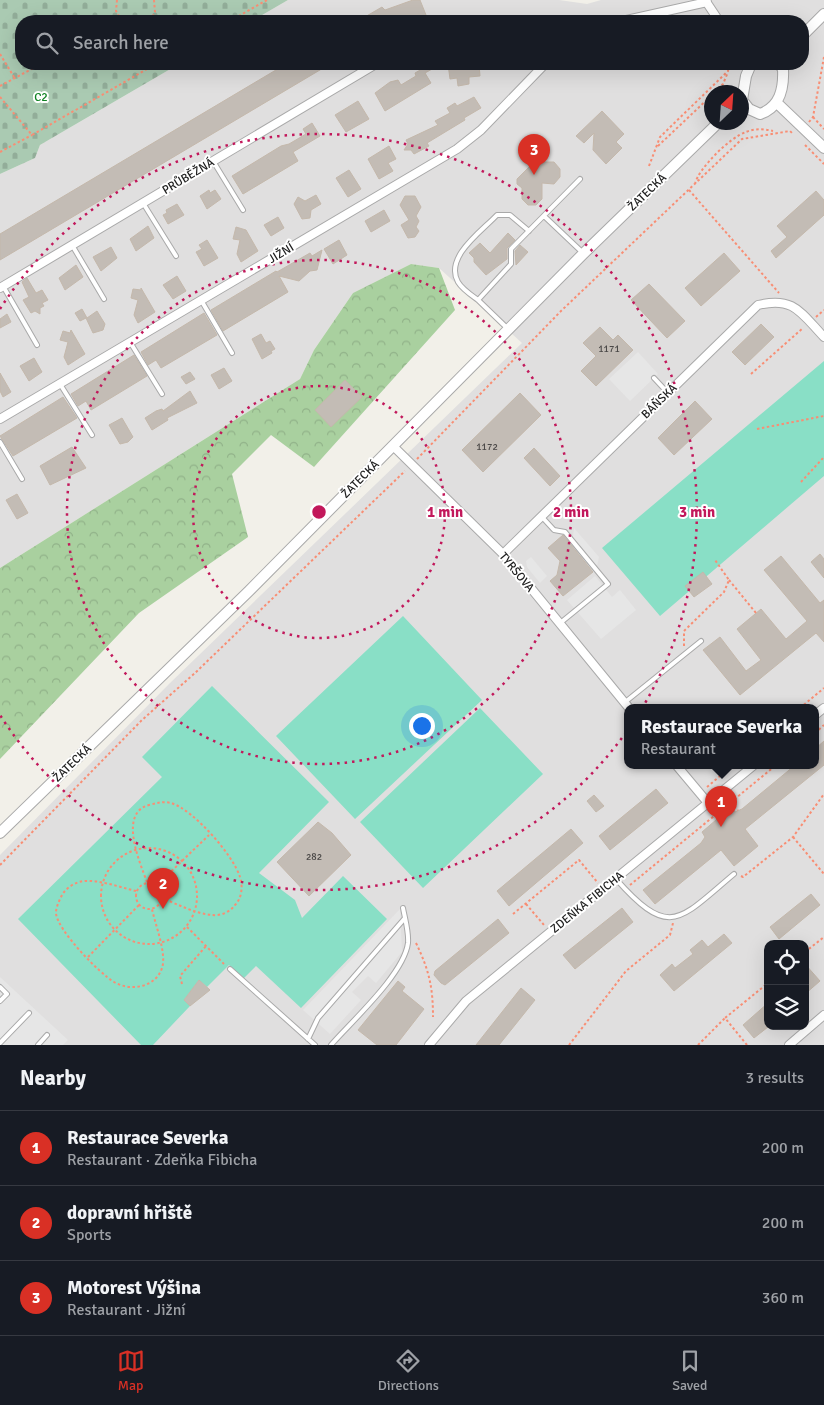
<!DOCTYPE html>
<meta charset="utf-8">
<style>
:root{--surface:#171b24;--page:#20242c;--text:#f1f3f6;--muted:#9ea1a6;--line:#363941;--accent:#d93025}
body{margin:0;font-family:Signika,sans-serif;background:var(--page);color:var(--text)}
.controls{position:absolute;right:15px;bottom:15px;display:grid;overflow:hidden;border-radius:10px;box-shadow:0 5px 20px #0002}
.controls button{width:45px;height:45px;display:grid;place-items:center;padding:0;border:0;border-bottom:1px solid var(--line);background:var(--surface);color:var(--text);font:25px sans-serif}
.compass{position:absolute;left:704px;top:85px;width:45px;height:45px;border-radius:50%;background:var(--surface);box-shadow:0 5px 20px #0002;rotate:25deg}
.you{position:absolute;left:421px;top:725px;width:18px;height:18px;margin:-12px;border:4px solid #fff;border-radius:50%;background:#1a73e8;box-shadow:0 0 0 8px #1a73e833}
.badge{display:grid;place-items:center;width:32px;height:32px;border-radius:50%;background:var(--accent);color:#fff;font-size:16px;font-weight:700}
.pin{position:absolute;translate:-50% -41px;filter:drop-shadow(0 1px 2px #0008)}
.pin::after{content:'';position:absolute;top:26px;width:18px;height:15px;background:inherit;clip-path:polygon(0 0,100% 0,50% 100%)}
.popup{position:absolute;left:624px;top:704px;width:195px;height:65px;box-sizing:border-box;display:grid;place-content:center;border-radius:10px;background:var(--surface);filter:drop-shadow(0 1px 4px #0005);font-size:16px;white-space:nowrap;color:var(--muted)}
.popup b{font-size:19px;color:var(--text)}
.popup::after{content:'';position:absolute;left:50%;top:100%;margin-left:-10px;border:10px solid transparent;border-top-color:var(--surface)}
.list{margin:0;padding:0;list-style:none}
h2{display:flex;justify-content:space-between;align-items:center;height:65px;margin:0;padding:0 20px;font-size:21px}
h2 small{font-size:16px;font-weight:400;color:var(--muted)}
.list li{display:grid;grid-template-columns:32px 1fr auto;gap:15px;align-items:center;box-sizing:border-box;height:75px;padding:0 20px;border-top:1px solid var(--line)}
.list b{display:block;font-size:19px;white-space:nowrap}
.list p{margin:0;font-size:16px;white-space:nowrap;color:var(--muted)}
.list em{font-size:16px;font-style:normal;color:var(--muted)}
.icon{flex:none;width:28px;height:28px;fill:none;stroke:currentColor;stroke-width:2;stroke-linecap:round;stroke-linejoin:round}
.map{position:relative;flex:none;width:824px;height:1045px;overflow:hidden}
.search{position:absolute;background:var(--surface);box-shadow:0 5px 20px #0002;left:15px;right:15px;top:15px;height:55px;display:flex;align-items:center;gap:12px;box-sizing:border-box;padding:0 18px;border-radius:20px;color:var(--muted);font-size:19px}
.sheet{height:290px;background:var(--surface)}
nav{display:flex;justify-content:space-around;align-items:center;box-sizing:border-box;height:70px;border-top:1px solid var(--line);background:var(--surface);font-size:14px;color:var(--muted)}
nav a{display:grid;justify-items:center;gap:2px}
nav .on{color:var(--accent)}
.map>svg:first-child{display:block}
</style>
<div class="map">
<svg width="824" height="1045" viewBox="0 0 824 1045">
<defs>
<pattern id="forest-crowns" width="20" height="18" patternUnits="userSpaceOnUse" patternTransform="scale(1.25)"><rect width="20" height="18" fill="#a9d09f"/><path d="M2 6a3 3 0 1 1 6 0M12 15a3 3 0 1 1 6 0" fill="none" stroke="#91b289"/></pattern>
<pattern id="cemetery-stones" width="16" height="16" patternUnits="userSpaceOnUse" patternTransform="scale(1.25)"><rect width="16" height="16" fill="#aacab2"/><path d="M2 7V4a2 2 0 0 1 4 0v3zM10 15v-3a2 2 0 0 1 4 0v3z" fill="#92ad99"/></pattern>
</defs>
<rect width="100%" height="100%" fill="#f2f0e9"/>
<path fill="#e0dfdf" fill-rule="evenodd" d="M288,0H559L587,4L601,0H824V1045H0V855L170,683L522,343L439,268L411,264L353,293L314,350L300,379L0,568V174L35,158L40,145L179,64H803V21H252ZM712,92H742V122H712ZM627,708H815V766H627ZM768,944H805V1026H768Z"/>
<path fill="url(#forest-crowns)" d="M411,264L439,268L455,310L314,467L271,435L232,474L248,537L139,613L0,759V568L300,379L314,350L353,293Z"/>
<path fill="url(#cemetery-stones)" d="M0,0H288L252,21H21V64H179L40,145L35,158L0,174Z"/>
<path fill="#89dfc6" d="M824,361V476L660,616L602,548Z
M403,616L482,700L355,819L276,736Z
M212,686L329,802L259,873L295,900L302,918L343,876L387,919L301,1008L256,966L244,978L229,965L207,987L199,980L184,1000L190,1006L153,1045H141L18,919L162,777L142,757Z
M480,708L543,774L423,888L360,822Z"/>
<path fill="#e6e6e6" d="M638,352L658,374L630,401L609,379Z
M574,528L599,557L597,566L573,537Z
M531,557L547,576L540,583L527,567L526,561Z
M595,576L612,597L620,590L636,610L601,639L567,600Z
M400,909L402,952L376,983L368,976L352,992L361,1000L330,1034L303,1010Z
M0,977L68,1040L63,1045H0Z"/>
<path fill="#c3bcb5" stroke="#c4b8ab" d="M413,0H420L426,15L420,17L421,21H402L400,16L391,21H358L382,7L385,10Z
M286,64H330L0,260V234Z
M420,64H441L425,73L431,83L385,111L375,93L390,82L398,80L401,85L416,76L415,73L422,69Z
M448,64H479L480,76L469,77V84L458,86L457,78L450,79Z
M474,97L481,108L464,118L465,120L427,143L429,146L414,154L411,150H404L408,144L406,140L438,125L435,121L450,113L447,108L455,103L457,106Z
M358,101L369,119L346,132L335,115Z
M602,111L624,134L616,142L622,148L606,164L593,150L594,133L584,143L576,136Z
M312,123L320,136L293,152L298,161L243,194L232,176L281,146L289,144L306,134L303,129Z
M389,146L396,159L388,163L393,171L379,179L368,159Z
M534,162H554L560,169V177L554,184L542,183V199L536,205H528L522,199V188L517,184V179Z
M349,170L361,189L348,197L336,178Z
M209,190L210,193L215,190L221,199L207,209L200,196Z
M816,191L824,200V215L776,258L771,251L787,237L777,226Z
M316,195L321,204L311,210L310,218L302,219L294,204L298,197L305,201Z
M405,196H415L421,207L416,216L419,221L416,227L419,231L415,237L408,238L401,225L409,220L400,205Z
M177,204L184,215L168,224L163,215L167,213L166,210Z
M384,210L390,221L371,232L365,221Z
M278,217L284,228L271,236L264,225Z
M148,226L154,238L136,251L130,239Z
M236,227L246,230L258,251L241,262L237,254L240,240L233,239Z
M508,233L515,240L507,248V259L486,275L474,262V258L469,253L480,243L490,253Z
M207,240L218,258L204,266L196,252L202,249L199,245Z
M339,240L347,255L333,264L324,249Z
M520,245L528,252L516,265L515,251Z
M111,247L117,258L101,271L93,257Z
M322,250L317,270L310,271L299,281L279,276L288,292L223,331L211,310L276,271L277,272L310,253L312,256Z
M724,253L740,271L701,306L685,288Z
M76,265L83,277L65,290L59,278Z
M177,276L186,291L173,299L163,285Z
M27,278L36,293L42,290L48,300L42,303L44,306L40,308V314L35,311L31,313L23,300L29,297L22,282Z
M649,284L685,321L667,338L631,300Z
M141,288L155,312L138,323L134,315L138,300L131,298L133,289L141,290Z
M82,309L87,318L97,311L105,324L103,330L93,333L86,318L80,321L75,313Z
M204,313L217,335L161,368L156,360L148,365L141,352Z
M7,314L11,322L0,328V319Z
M761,324L774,337L745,365L732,352Z
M600,327L613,340L618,335L633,350L596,386L581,371L596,356L583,343Z
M71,330L85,354L68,365L64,357L68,342L60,340L63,331L70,333Z
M261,334L266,343L270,341L275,349L271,351L272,353L262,359L252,339Z
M134,355L147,376L91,410L86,401L78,406L71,394Z
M34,358L42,372L29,381L20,366Z
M224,368L232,381L219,389L211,375Z
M190,372L195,379L186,384L181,377Z
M0,373L11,392L3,397L0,391Z
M345,380L362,397L331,427L315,410Z
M190,391L197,403L167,418L168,420L152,430L145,418L156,411L162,409L163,411Z
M520,393L541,415L483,472L462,450Z
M63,397L77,418L13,456L0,436Z
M695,401L712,419L674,455L658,438Z
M122,418L133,437L128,442L120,444L109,425Z
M72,447L86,468L50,485L40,466Z
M534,448L560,476L550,486L524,458Z
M17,494L28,513L17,519L6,500Z
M563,535L593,572L563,596L550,581L557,575L560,561L548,548Z
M820,554L824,559V578L811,562Z
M781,556L820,603L824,600V642L816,633L740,695L703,650L720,637L746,671L761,660L737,629L761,609L786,639L807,621L764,570Z
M703,572L712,584L694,597L685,586Z
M824,741V765L745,829L758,846L734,866L721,850L655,904L643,890L701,843L705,837L702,832L731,807L735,812L742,809L794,766H815V749Z
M656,789L668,803L610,850L599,836Z
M594,795L604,806L596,812L587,801Z
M318,822L332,833L351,855L309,896L277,862Z
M571,829L583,843L509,906L497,891Z
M811,894L820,905L779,939L770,927Z
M622,908L633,922L575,969L563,955Z
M498,919L509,933L445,985L441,983L434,975L435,971Z
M724,934L732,943L674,991L660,975L672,964L675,968L693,954L690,950L702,940L708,947Z
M805,964L820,981L805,994Z
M199,980L210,990L190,1006L184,1000Z
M398,981L405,987L402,991L424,1009L396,1045H377L358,1030Z
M521,988L535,1000L499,1045H476Z
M768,1003V1027L754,1038L743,1025Z"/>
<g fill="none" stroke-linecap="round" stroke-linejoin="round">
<defs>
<path id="service" d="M213,161L243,210
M143,203L176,256
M544,216L582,252
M72,245L104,299
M3,286L37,345
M201,300L232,353
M478,300C471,295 462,289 458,282C444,257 482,231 497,215H510L529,231
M507,328L478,300L511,264V249L580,179
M130,342L162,394
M654,378L668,393
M60,384L92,435
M0,442L22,479
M542,517L554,530L565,532L608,584L559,624
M624,703L701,641
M616,879C670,940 679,920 734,874
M230,969L315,1045
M0,987L7,994L0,1001
M308,1039L318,1018L405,918
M0,1043L29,1013
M38,1045L47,1035
M331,1045C352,1021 404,974 408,943C409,932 405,919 403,908"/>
<path id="minor" d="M705,0L719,21
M622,21L707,2
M0,288L376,64
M0,419L457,149L481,130L545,64
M393,446L503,554L629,708
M503,554L758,305C794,296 801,313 824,337
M815,715L824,708
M677,766L708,803
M429,1045L466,1001L753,766
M789,1045L824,1015"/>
<path id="tertiary" d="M803,35L824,14
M751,64L746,76L742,100L749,109L760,114C780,107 784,89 783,69L779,64
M777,103L824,148
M0,833L249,591L583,254L719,122"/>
</defs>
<use href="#service" stroke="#a9a9a9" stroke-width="6"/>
<use href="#minor" stroke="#a9a9a9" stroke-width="10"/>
<use href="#tertiary" stroke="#a9a9a9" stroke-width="12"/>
<path stroke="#f88e74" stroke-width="2" stroke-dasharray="2.5 2.5" stroke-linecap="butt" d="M117,0L116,11L122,21
M672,20L704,21
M150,21L155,12L154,0
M230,21L267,0
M0,54L14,77
M0,86L41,64
M714,92L723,84L728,72
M0,97L32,135L156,64
M813,117L824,129
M809,122L813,117L824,57
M805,145L824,164
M658,146L712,95
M0,152L32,135
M649,166L660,137L728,71L729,64
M695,184C698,169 730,137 746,132C755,128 764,129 773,131
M689,190L779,293
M816,317L824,310
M751,374L803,328
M757,429L824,416
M417,459L561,311L742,139L790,131L792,133
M801,482L824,457
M729,580L756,613
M684,646V631L724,592L729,580L715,560
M800,708L824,688
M815,733L824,725
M707,787L732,766
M728,798L738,810
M793,837L824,874
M101 896a48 48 0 1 1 96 0a48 48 0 1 1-96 0Z
M0,865L142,720L195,673L405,471
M741,876L743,877L793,837L824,794
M147,882C140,863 118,813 149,805C157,803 164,801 171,803C194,810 233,855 240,877C243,886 242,898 235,905C230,912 221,916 212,915C196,914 177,904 162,898
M136 896a13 13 0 1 1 26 0a13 13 0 1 1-26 0Z
M157,885L209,835
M630,885L775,766
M136,891C119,887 101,880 84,881C75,882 66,888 62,895C59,901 56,907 56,913C57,930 100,974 114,982C131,992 156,987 162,968C167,954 155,924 152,909
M526,904L544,925
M513,914L579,860L598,883
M187,927L224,964
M416,943C429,970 433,987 433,1017
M805,952L824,937
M88,957L139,905
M182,984L180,976L206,946
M569,1045L626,971L670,935L673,923
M698,1045L725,1018
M747,1045L725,1018L768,983"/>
<use href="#service" stroke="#fff" stroke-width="4"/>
<use href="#minor" stroke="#fff" stroke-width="8"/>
<use href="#tertiary" stroke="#fff" stroke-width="10"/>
</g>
<g fill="none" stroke="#c2185b" stroke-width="2.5" stroke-dasharray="2.5 5">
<circle cx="319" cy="512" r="126"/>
<circle cx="319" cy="512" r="252"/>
<path d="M0 309A378 378 0 1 1 0 715"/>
</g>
<g text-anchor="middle" stroke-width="4" stroke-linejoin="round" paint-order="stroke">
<g font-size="10" fill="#4a4847">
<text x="609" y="352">1171</text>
<text x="487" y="450">1172</text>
<text x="314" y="860">282</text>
</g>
<g font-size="12" fill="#0e8222" stroke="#fff">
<text x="41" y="101">C2</text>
</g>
<g font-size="12" fill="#222" stroke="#fff">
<text transform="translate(188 176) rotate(-31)" y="4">PRŮBĚŽNÁ</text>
<text transform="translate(647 192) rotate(-44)" y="4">ŽATECKÁ</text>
<text transform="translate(281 253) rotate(-31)" y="4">JIŽNÍ</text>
<text transform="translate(659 401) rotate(-44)" y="4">BÁŇSKÁ</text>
<text transform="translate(360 479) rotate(-45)" y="4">ŽATECKÁ</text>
<text transform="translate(517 572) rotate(50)" y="4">TYRŠOVA</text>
<text transform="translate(72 763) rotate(-44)" y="4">ŽATECKÁ</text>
<text transform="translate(587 902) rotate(-39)" y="4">ZDEŇKA FIBICHA</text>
</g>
</g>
<circle cx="319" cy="512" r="8" fill="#c2185b" stroke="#fff" stroke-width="2.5"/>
<g font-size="15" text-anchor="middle" font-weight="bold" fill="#c2185b" stroke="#fff" stroke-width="4" stroke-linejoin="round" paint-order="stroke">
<text x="445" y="517">1 min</text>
<text x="571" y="517">2 min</text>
<text x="697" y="517">3 min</text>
</g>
</svg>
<div class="controls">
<button><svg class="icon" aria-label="locate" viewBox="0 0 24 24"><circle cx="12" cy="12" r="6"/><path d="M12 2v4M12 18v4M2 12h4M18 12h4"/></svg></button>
<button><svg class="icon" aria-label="layers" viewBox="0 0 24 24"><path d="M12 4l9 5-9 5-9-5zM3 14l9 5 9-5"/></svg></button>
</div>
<svg class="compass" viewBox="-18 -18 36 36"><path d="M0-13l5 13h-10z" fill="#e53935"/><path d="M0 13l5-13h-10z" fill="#9ea1a6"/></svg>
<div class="you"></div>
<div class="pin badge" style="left:721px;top:827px">1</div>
<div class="popup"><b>Restaurace Severka</b>Restaurant</div>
<div class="pin badge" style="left:163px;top:909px">2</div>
<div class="pin badge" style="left:534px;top:175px">3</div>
<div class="search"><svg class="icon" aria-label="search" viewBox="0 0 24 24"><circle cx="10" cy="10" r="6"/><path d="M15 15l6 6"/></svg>Search here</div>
</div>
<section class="sheet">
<h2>Nearby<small>3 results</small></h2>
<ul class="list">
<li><span class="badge">1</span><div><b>Restaurace Severka</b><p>Restaurant · Zdeňka Fibicha</p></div><em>200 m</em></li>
<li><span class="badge">2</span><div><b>dopravní hřiště</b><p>Sports</p></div><em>200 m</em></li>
<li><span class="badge">3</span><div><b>Motorest Výšina</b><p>Restaurant · Jižní</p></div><em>360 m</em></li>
</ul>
</section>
<nav>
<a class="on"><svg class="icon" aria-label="map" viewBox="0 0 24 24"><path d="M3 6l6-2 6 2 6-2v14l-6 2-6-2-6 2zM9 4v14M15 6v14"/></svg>Map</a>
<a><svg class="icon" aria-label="directions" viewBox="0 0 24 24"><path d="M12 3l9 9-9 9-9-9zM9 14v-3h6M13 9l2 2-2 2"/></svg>Directions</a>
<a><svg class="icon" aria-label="saved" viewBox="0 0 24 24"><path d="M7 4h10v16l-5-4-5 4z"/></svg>Saved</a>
</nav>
